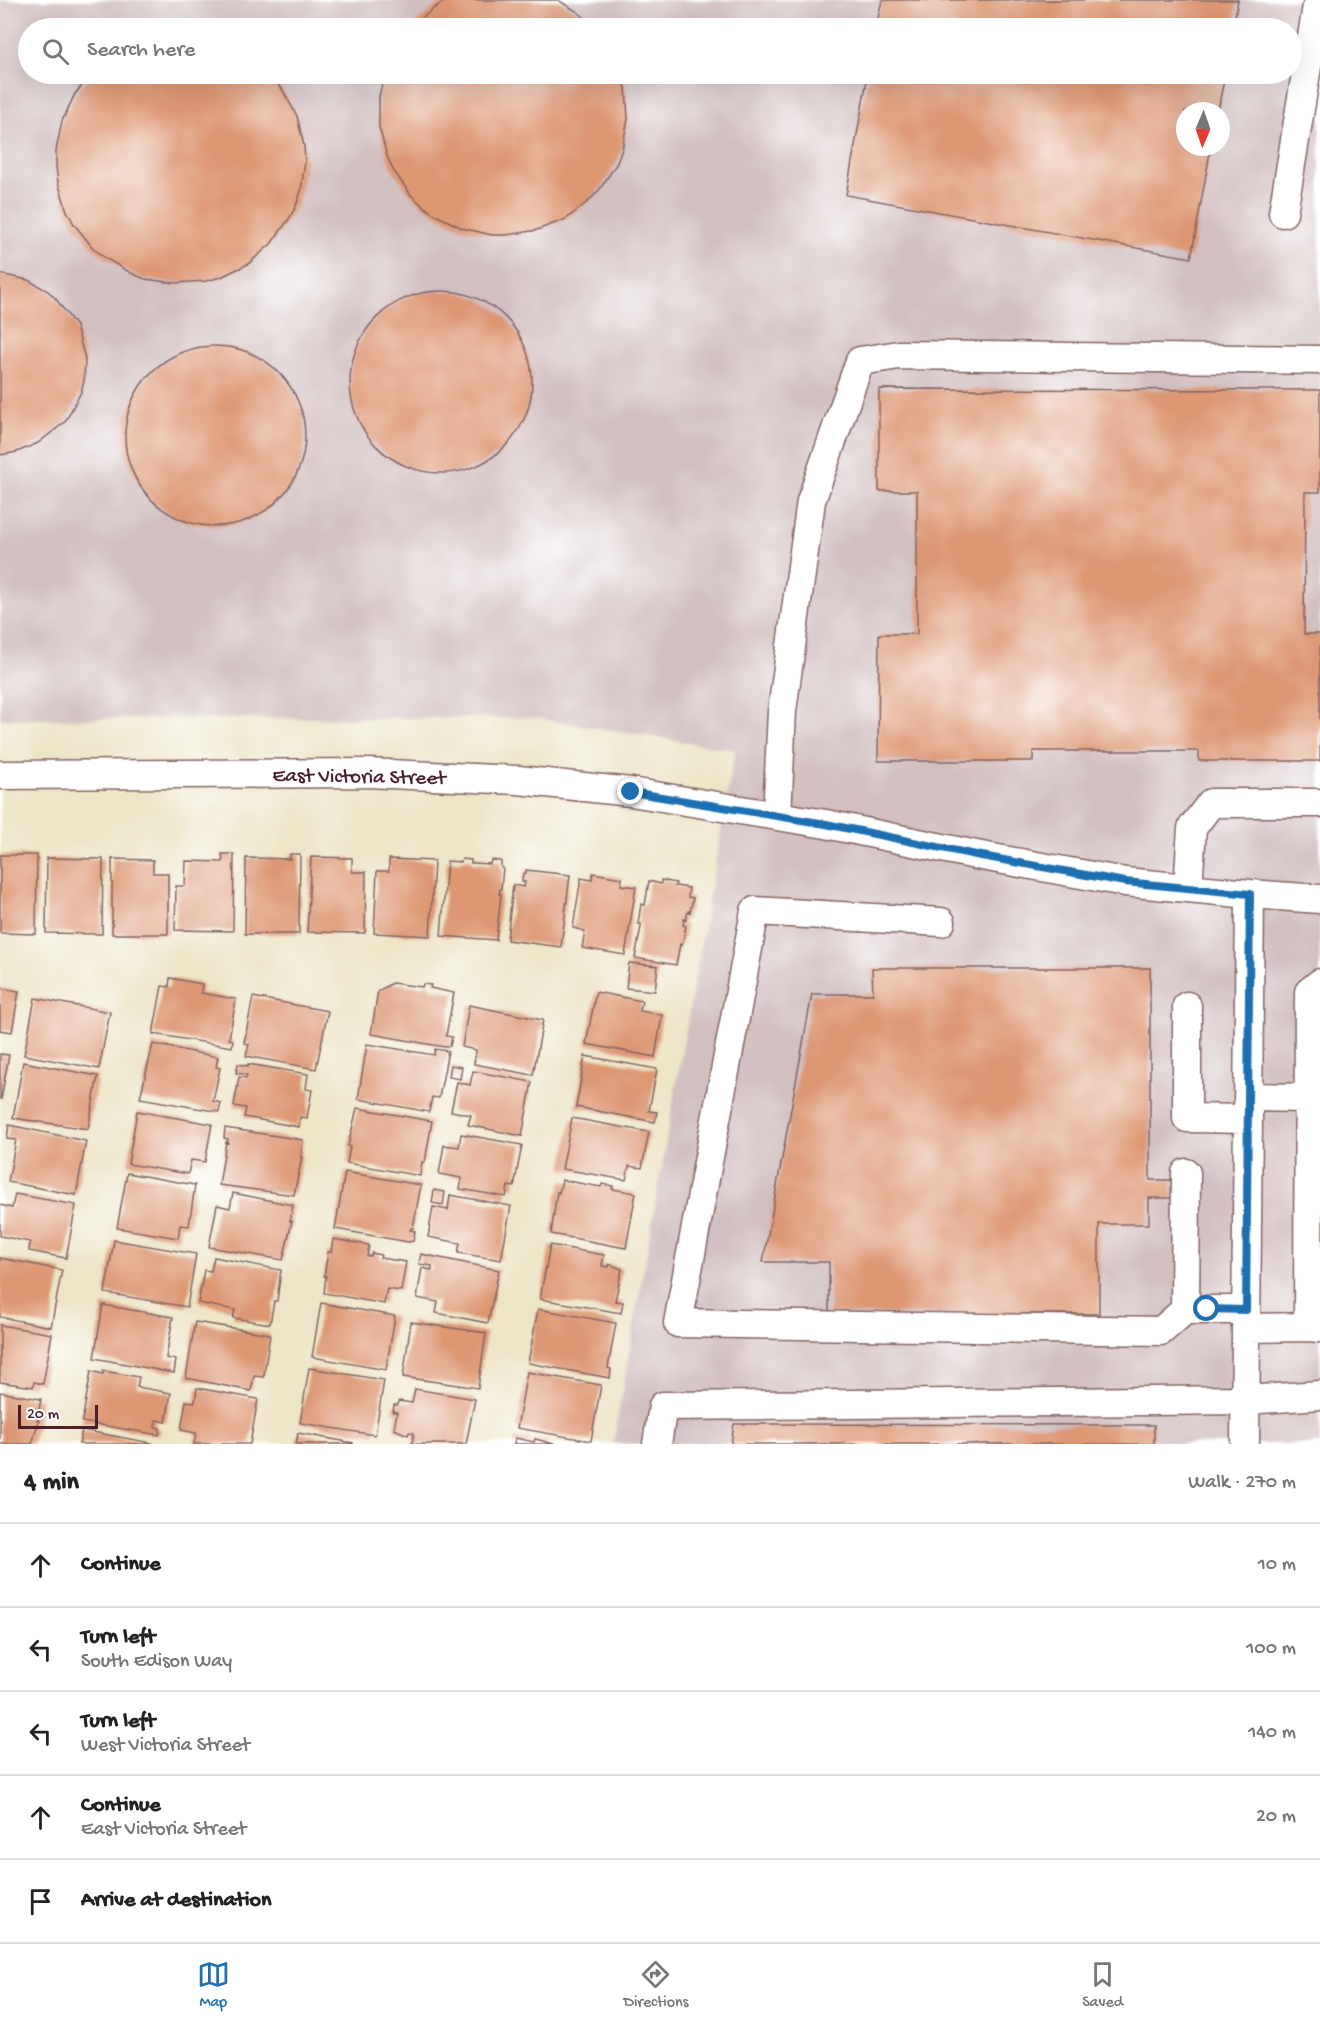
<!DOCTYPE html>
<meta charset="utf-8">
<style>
:root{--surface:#fff;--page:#f2f2f2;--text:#222;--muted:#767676;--line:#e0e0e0;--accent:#1f6fb2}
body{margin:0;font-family:"Gochi Hand",sans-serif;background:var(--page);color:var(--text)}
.compass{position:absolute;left:1176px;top:102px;width:54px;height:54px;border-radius:50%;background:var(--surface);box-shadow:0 6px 24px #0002;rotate:182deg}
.scale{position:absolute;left:18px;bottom:15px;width:80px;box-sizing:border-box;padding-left:6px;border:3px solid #4a1f2b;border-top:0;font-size:16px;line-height:21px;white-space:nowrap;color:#4a1f2b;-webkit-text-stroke:4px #fff;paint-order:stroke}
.stop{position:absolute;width:18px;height:18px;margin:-14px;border:4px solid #1f6fb2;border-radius:50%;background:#fff}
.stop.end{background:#1f6fb2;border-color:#fff;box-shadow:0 2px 6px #0008}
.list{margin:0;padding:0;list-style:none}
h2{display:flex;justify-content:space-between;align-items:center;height:78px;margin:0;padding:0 24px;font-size:26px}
h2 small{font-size:20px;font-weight:400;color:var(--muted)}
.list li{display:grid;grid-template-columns:39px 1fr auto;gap:18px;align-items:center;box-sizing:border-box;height:84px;padding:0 24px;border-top:2px solid var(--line)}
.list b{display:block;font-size:22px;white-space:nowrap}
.list p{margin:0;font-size:20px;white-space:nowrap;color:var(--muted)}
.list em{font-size:20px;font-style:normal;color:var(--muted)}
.icon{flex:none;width:33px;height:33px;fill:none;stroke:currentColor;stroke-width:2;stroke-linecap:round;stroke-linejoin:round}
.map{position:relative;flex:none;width:1320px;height:1444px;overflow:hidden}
.search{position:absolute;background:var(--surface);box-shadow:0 6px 24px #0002;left:18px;right:18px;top:18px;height:66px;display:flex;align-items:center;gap:15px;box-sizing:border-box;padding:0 21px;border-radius:33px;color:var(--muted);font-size:22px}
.sheet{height:498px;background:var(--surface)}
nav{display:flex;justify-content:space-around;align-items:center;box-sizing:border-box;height:84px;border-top:2px solid var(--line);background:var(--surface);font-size:16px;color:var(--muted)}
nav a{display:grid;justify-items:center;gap:3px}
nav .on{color:var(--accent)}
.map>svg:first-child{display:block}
</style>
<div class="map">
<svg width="1320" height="1444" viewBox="0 0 1320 1444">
<rect width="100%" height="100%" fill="#fff"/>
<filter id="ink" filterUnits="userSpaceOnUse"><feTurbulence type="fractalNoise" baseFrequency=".0167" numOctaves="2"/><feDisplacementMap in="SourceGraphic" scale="12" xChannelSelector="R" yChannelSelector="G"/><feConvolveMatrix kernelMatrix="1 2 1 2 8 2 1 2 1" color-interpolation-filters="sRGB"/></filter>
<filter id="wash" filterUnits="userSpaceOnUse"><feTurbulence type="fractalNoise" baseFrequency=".008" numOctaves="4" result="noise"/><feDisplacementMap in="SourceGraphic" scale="24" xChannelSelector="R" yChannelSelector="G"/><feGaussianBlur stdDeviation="1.35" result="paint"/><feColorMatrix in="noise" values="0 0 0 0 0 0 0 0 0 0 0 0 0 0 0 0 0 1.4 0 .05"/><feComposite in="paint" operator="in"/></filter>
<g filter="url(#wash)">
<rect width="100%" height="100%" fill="#ede5c7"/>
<path fill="#d2bfc0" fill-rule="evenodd" d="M0,0H1320V1444H613L735,750L534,718L0,719ZM28,28H1292V74H28ZM1185,111H1221V147H1185Z"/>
<g id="blocks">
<path fill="#dd9773" d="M447,0H558L578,12L596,28H410L434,8Z
M882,0H1238L1233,28H876Z
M92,74H269L282,89L297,116L304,146L305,161L301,191L296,206L289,219L271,244L248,264L221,277L206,281L175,283L145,279L131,273L105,258L93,248L74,224L67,211L58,182L56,167V151L62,121L75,94Z
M385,74H622L626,88L628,119L622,149L617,163L600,189L590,200L566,219L537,230L507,235H492L462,228L434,214L422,205L411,195L393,170L387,156L379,127V96Z
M868,74H1225L1218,111H1185V147H1211L1191,258L846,195Z
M0,274L28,280L48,291L56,299L76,326L85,359L84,381L81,392L65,422L38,443L17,452L0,455Z
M350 382a91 91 0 1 1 182 0a91 91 0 1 1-182 0Z
M125 436a90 90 0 1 1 180 0a90 90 0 1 1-180 0Z
M879,389L1320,390V492H1305L1304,634H1320V761H1199V751H1033V761H878L879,634H917V491H879Z
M222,854H234L233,931L175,930L176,886H185L186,861L223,862Z
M290,854H300L299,934H245L246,858L290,859Z
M0,855H37L36,934L0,933Z
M311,857L352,858V872H366L365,933L307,932Z
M47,858L103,859L102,934L46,933Z
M112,859L153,860V873H168V934H112Z
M389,859L434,861L430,936L374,933L377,871H389Z
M462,859L471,860V863L490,864L491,860L501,861V868H503L501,889H500L499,894H501L496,940L441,936L447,861L461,862Z
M526,870L570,875L561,947L507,940L513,885L524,887L525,882H522L523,873L526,874Z
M593,873L622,878L621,885L636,887L625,955L582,948L585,931L573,928L581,878L592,880Z
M661,880L676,883L675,886L689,888L688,897L693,898L690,912L688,911L686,920L684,919L683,925L686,926L682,945L680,944L676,965L635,958L641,927V924H638L641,904L645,905L649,881L661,884Z
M629,963L658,966L655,991L626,988Z
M872,968H1150V1180H1172V1198H1149V1224H1099V1314H829V1262H763L812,994H873Z
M170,978L202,984L201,993L236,999L229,1039L233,1040L232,1047L153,1034L162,986L169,987Z
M392,983L422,987L423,984L431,985L430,988L454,993L446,1036L452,1037L450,1046L445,1047L371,1034L378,991Z
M0,988L19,991L12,1032L0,1030Z
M596,992L642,1001L640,1011L662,1015L655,1057L586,1044Z
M253,997L328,1011L316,1069L246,1056L249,1044L244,1043Z
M35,998L110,1012L99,1069L24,1055Z
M469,1005L543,1020L533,1075L474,1064L476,1050L462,1047Z
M153,1044L218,1057L216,1067L220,1068L213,1101L221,1103L219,1112L140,1098Z
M367,1044L434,1055L435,1049L448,1051L439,1098L432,1097L429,1112L358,1099Z
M0,1054L9,1055L1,1099H0Z
M585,1056L657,1069L649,1111L657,1112L655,1122L576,1107Z
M23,1062L98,1076L88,1129L13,1118Z
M238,1064L248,1066V1064L308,1074L306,1089L312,1090L307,1118L300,1117L299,1127L244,1117L246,1108L234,1106L239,1077L246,1078L247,1075L236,1073Z
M451,1065L462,1067L460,1079L449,1077Z
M473,1071L532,1082L522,1136L468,1125L471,1115L451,1111L457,1082L470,1085Z
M357,1108L432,1121L425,1162H422L420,1176L347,1163L350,1147L348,1146Z
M137,1111L212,1124L205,1162L191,1160L188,1174L128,1164Z
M572,1118L649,1132L642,1168L629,1166L626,1180L562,1169Z
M9,1125L86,1141L76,1195L8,1182L16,1140L7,1139Z
M225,1128L303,1140L301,1157H302L294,1195L219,1185L226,1142L228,1143V1139L224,1138Z
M461,1134L522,1145L514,1187L508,1186L506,1197L460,1189L462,1178L439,1174L444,1145L459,1147Z
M345,1172L421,1185L413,1228H411L410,1230L415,1231L413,1241L408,1242L335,1229Z
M127,1173L195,1185L189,1226L180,1225L178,1238L117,1228Z
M562,1180L601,1187L602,1184L613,1186L612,1189L636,1193L626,1248L551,1234L557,1192L559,1193Z
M434,1190L445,1192L443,1205L432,1203Z
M233,1193L293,1205L290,1221H292L283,1260L209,1247L217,1205L230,1208Z
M15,1194L76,1205L66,1258L29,1251L30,1242L0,1236V1205L12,1208Z
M450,1195L511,1206L501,1260L458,1253L460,1243L428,1237L433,1207L448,1210Z
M333,1239L369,1245L367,1256H371L372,1253L381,1255L380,1258L406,1262L401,1291L387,1289L384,1304L324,1293L326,1276H324L328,1252H331Z
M114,1240L196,1254L187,1307L105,1293Z
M550,1245L604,1255L602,1266L609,1267V1264L622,1269L615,1301L623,1302L621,1313L540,1299Z
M421,1254L499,1270L488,1323L436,1313L438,1302L417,1298L422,1268L432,1270V1266L419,1264Z
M214,1257L281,1270L277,1301H274L270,1324L233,1318L235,1310L198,1303L204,1270L211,1271Z
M0,1258L62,1270L51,1327L0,1317Z
M321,1303L395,1316L386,1370L312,1357Z
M103,1305L173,1317L166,1358L176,1360L174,1373L94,1358Z
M538,1309L616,1323L608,1368L611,1369L610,1378L528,1363Z
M195,1322L270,1334L264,1375L263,1377L254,1376L251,1391L186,1378Z
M411,1322L486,1333L478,1388L403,1377Z
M0,1325L52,1334L43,1384L34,1382L33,1387L0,1382Z
M309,1368L384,1380L375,1435L300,1423Z
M91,1371L103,1374V1371L139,1377L137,1387L171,1393L166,1422L156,1420L155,1427L160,1428L159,1435L82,1422Z
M527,1372L601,1385L591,1441L517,1428Z
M197,1388L258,1399L250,1444H194L196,1433L181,1430L186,1401L195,1402Z
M415,1389L475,1399L466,1444H412L414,1433L409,1432L408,1435L394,1429L397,1412H393L394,1405H398L399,1401L412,1403Z
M0,1392L41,1399L37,1420H39L32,1444H0Z
M734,1424L1154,1425V1444H731Z
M82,1430L152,1443V1444H79Z
M298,1433L353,1443V1444H296Z
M515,1438L534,1442L535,1439L554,1444H514Z"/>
</g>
</g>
<g filter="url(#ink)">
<use href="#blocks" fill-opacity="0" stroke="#836462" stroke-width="1.5"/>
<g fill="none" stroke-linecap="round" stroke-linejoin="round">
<defs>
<path id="minor" d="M1283,213L1318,0
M0,775L368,773L518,780L631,792L826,824L976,855L1125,882L1250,894L1320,899
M777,816L782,711L811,501L860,361L899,355L1320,360
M1188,888L1192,828L1211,803H1320
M941,922L755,911L678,1323L1161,1331L1185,1310H1246
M1320,983L1309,992L1308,1327L1320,1328
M1187,1006V1118L1248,1119
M1248,1097L1308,1098
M1185,1310L1186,1173
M1247,1328L1308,1327
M657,1444L663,1406L1246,1400L1320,1395
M1245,1444L1250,894"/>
</defs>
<use href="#minor" stroke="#836462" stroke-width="31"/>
<use href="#minor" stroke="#fff" stroke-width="28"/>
</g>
</g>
<g fill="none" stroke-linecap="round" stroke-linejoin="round" filter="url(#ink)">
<path stroke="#1f6fb2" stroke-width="8" d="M631,792L826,824L976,855L1125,882L1250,894L1246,1310L1207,1309"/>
</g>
<g text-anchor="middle" stroke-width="5" stroke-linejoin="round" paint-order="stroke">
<g font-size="21" fill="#4a1f2b" stroke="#fff">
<text transform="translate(359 775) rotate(1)" y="7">East Victoria Street</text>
</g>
</g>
</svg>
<svg class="compass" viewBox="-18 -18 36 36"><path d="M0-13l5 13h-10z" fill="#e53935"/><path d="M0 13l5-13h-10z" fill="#767676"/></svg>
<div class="scale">20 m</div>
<div class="stop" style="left:1207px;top:1309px"></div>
<div class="stop end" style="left:631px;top:792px"></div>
<div class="search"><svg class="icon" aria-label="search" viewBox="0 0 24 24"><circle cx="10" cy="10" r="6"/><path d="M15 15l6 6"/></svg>Search here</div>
</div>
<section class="sheet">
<h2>4 min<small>Walk · 270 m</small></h2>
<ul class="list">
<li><svg class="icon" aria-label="ahead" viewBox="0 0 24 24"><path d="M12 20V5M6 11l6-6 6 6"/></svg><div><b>Continue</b></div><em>10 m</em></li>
<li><svg class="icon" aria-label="left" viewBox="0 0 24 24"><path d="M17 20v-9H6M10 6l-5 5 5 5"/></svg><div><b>Turn left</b><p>South Edison Way</p></div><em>100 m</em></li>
<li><svg class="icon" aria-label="left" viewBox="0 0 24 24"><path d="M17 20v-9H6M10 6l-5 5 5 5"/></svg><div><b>Turn left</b><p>West Victoria Street</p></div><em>140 m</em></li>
<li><svg class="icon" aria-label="ahead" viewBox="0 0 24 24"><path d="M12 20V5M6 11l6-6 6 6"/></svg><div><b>Continue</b><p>East Victoria Street</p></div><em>20 m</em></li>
<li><svg class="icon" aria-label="arrive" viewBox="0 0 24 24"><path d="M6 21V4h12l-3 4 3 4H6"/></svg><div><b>Arrive at destination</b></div></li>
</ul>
</section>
<nav>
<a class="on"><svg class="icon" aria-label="map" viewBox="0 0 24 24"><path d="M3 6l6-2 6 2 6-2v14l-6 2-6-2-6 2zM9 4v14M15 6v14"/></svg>Map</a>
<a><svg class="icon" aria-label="directions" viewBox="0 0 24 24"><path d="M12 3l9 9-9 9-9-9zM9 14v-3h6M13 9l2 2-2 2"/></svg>Directions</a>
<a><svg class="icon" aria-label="saved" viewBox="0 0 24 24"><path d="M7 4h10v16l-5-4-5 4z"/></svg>Saved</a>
</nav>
